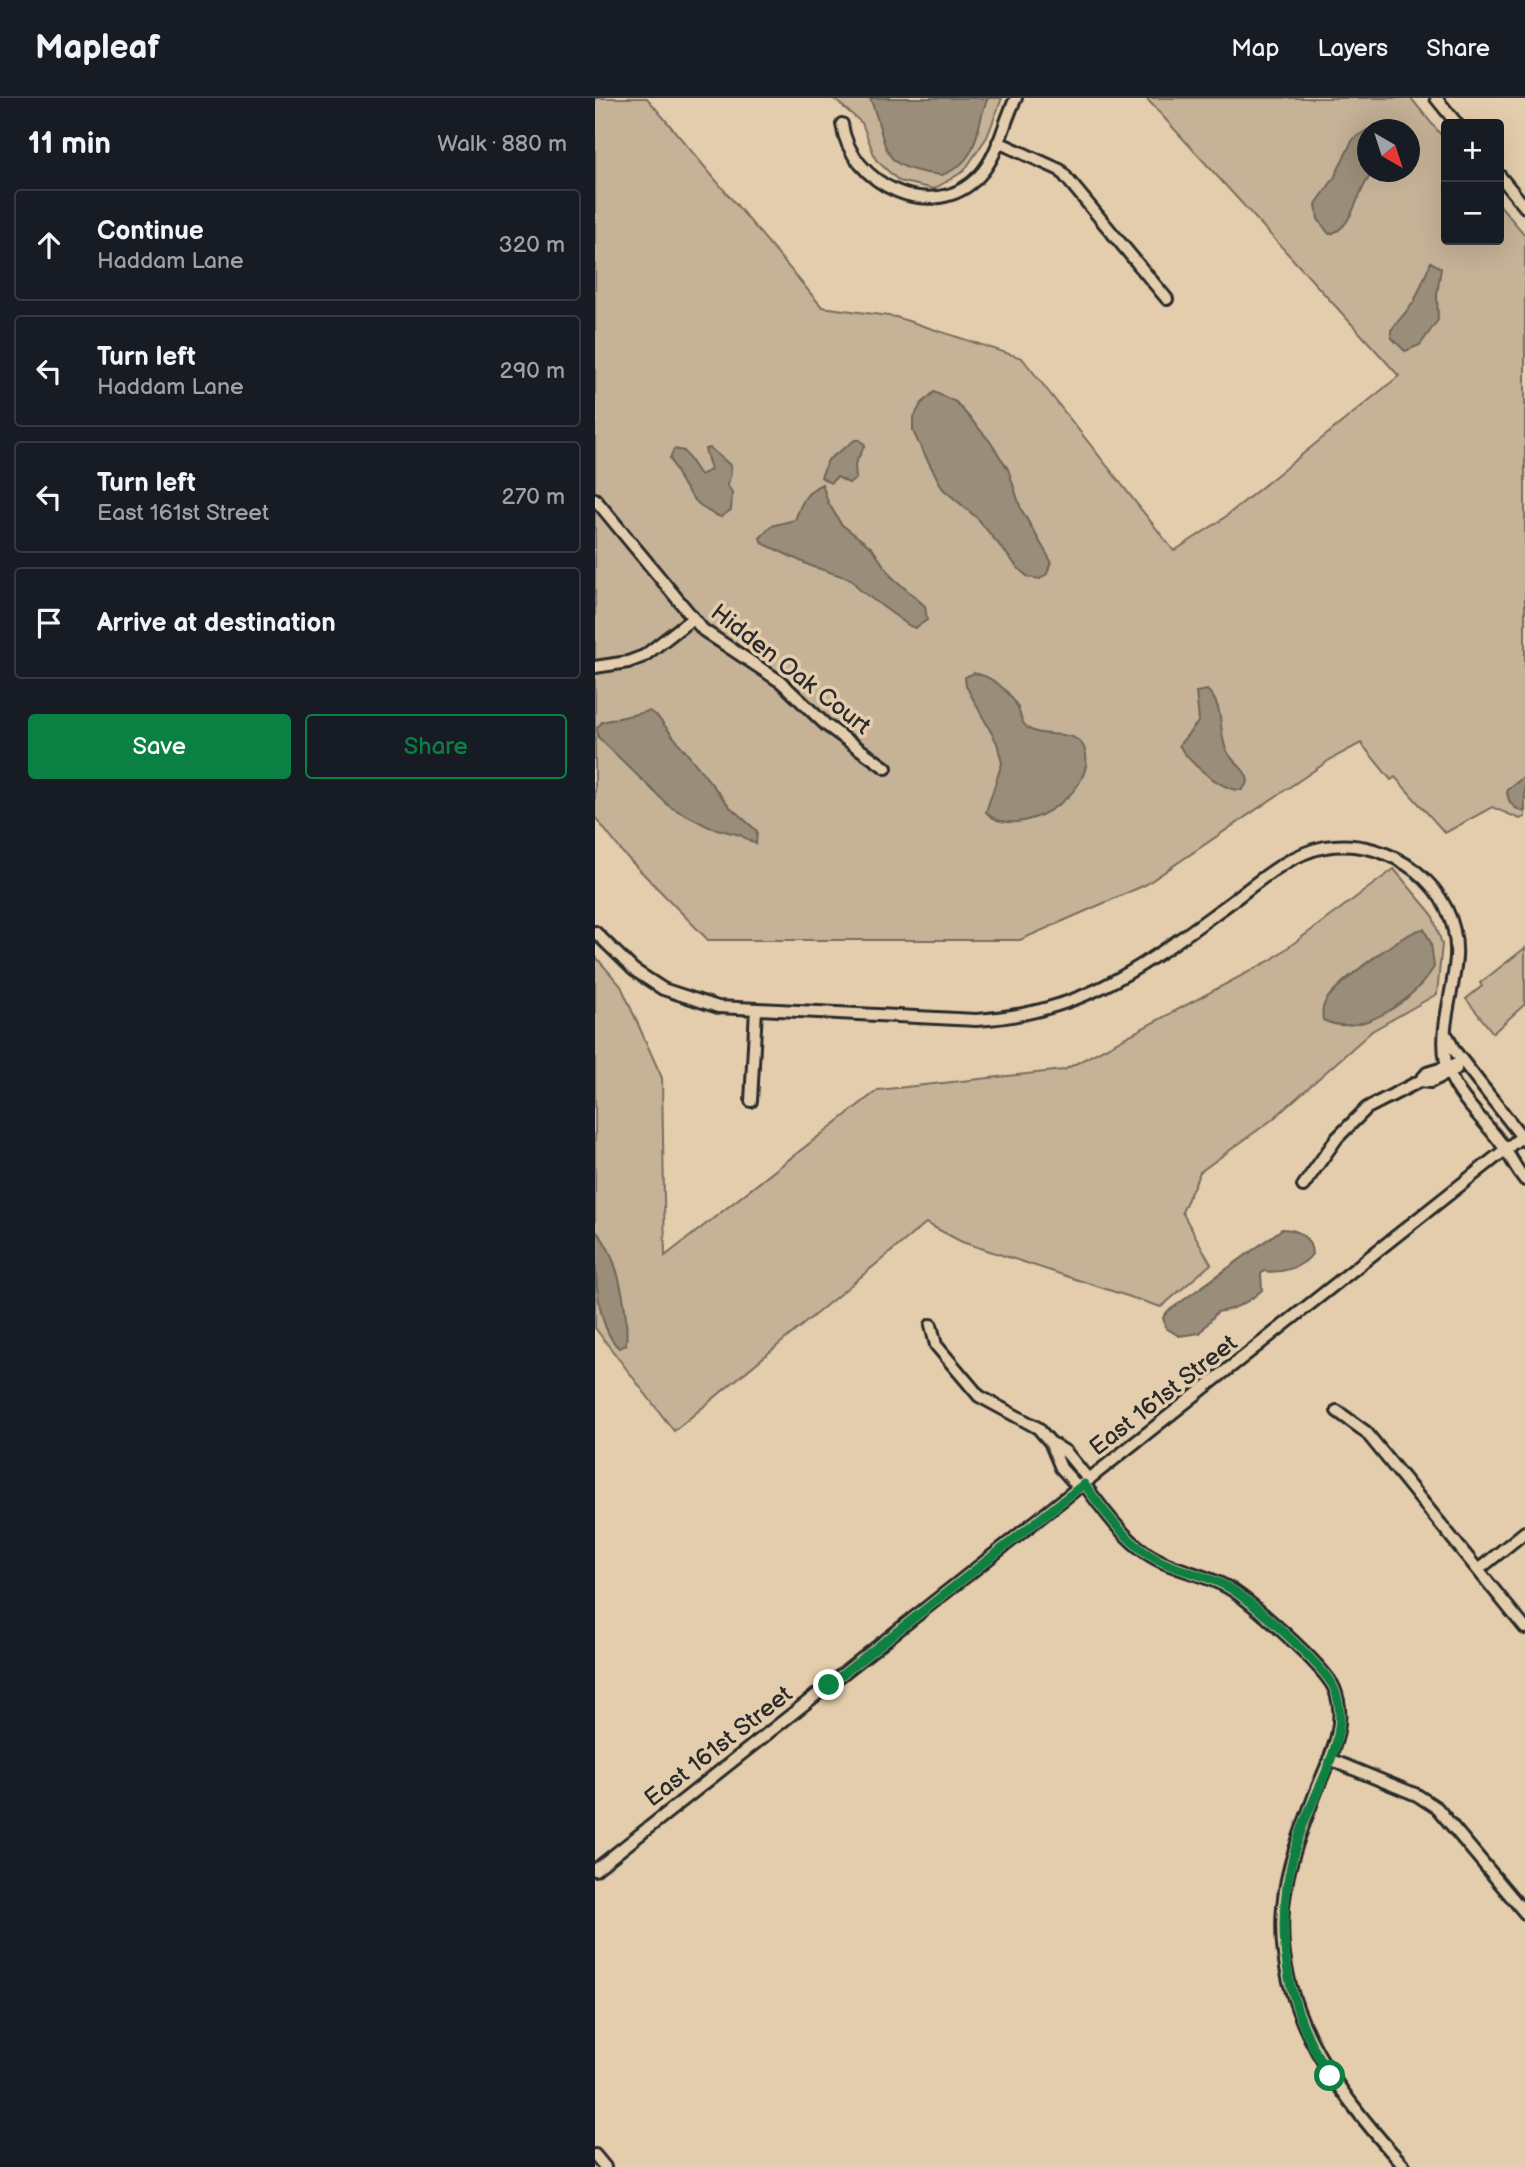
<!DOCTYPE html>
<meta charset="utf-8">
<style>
:root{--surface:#171b24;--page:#20242c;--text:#f1f3f6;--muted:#9ea1a6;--line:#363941;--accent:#0b8043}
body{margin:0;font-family:"Balsamiq Sans",sans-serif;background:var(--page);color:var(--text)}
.controls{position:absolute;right:21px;top:21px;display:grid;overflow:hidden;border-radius:7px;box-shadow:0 7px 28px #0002}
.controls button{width:63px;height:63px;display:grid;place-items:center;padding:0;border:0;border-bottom:2px solid var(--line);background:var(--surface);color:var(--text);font:35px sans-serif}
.compass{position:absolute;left:762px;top:21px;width:63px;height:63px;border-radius:50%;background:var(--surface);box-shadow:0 7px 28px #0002;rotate:141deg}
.stop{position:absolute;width:21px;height:21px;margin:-16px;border:5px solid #0b8043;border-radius:50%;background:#fff}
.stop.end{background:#0b8043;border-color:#fff;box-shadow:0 2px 7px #0008}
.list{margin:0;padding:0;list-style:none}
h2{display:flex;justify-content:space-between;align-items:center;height:91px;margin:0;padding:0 28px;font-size:30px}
h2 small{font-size:23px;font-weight:400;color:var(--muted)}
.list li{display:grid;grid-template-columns:46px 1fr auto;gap:21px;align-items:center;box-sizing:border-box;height:112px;margin:0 14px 14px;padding:0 14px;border:2px solid var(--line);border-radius:7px}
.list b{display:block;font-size:26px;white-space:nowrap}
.list p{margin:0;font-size:23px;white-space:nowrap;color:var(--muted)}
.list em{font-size:23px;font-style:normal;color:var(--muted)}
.actions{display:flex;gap:14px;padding:21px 28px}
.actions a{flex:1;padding:16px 0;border:2px solid var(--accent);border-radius:7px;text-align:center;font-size:24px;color:var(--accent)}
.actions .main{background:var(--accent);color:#fff}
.icon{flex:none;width:38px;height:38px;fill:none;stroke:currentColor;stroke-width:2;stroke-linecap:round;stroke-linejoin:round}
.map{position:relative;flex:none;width:930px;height:2069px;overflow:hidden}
header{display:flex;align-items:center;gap:42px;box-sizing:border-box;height:98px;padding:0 35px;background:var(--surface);border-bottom:2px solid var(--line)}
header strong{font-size:33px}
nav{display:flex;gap:38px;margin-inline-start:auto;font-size:24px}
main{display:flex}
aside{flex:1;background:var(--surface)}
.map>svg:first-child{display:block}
</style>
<header>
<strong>Mapleaf</strong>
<nav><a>Map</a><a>Layers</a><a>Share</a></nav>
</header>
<main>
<aside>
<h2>11 min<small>Walk · 880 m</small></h2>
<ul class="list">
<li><svg class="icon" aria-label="ahead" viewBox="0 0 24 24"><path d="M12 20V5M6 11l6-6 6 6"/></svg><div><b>Continue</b><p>Haddam Lane</p></div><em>320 m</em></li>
<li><svg class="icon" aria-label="left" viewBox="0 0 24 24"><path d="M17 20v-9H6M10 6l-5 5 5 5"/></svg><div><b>Turn left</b><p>Haddam Lane</p></div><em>290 m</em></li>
<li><svg class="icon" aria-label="left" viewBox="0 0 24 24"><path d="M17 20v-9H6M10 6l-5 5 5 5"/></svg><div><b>Turn left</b><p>East 161st Street</p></div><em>270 m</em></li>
<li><svg class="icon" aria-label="arrive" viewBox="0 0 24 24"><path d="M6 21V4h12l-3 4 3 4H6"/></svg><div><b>Arrive at destination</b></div></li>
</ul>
<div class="actions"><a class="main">Save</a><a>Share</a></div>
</aside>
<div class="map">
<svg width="930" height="2069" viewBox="0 0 930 2069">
<rect width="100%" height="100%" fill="#e3cdac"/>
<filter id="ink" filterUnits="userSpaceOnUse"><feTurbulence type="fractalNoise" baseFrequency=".0143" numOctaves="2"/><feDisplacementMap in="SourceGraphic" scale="14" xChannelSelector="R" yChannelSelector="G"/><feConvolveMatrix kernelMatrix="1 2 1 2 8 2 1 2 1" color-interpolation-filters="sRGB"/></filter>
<g filter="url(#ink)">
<path fill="#c5b297" stroke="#786e61" stroke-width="2" fill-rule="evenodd" d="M0,0H52L227,209L301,219L427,260L579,453L625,423L804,278L551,0H816L851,43V142H904V106L930,137V719L925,721L897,709L850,735L800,679L796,682L766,645L736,661L550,787L425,842H113L28,755L0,719ZM772,32H814V74H772Z
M238,0H407L392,39L369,73L339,91L304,83L281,62L267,25Z
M799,771L837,816L847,846L842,896L777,933L678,1021L605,1074L587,1114L616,1166L566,1209L367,1144L331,1125L79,1333L0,1230V858L26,888L67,980L70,1158L283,992L469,972L676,862Z
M930,850V906L898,935L871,901L887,888L885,885Z"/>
<path fill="#9a8d79" stroke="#6e665a" stroke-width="2" d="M275,0H393C379,28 388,62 347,77C279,70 296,51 275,0Z
M772,32V74H802L795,77L784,75L775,78C761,95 758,132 734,136L723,121L721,106L739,80L758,41Z
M836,164L846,170L842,196L843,222L825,247L810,253L796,239V232L819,204Z
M339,294L361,304L394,342L413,371L426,411L456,463L452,476L445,481L433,479L424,471L382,420L348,391L325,348L318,333V321L326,306Z
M260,342H265L270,347L260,366L261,381L254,385L242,379L235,385L226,379L233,362Z
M115,350L135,367L136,376L132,387L137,394L136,412L126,419C99,411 85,384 75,360L79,351L89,353L105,377L116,372L110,351Z
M227,386L233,404L246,426L277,450L296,478L330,508L332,522L320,530L313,527L265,492L256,481L216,468L167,445L165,440L176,428L200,422C206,406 210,394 227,386Z
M379,575C396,578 412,591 421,606C425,612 425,621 429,626C442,645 482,626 490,652C503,697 419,746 391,714L407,665L402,645L371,588L370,579Z
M612,592C630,608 623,632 631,651C636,664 652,670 653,684L647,692C628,694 593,664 584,647L604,623L601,594Z
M54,613L62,618L135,709L162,733L161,746L145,737L114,729L75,709L3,639L2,630L7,624Z
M930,678V714C919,711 912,704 912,692Z
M829,831L836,845L839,869C819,902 766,941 728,922C727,914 727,908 732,901C743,885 811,832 829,831Z
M687,1131C703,1131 716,1139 717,1156C708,1170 684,1176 669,1173L666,1176L667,1192C653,1205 639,1212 622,1214L605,1235L584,1238L571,1230L568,1220L572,1214Z
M0,1132C23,1154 34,1215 31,1247L24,1250C0,1228 0,1170 0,1132Z"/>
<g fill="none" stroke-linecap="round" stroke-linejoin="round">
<defs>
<path id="minor" d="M841,0L862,26
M247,26C255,86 338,127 384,78C404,57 408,25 421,0
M403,44L465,72L572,201
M904,77L930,109
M0,401L108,532L186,584L231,627L291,670
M0,569L33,564L49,558L98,520
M0,834L39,872L68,891L123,909L381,922C491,915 549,867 635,805C664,783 694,756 730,749C795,738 865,789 861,859C859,893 844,930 851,964C858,998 892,1023 910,1051C917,1062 922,1072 930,1082
M853,939L859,952L930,1043
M825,983L835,984L861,971
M156,1003L161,911
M708,1088L742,1040L772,1010L825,983L832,975L868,964
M336,1227L341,1247L384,1298L443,1330L455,1344L466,1370L484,1390
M742,1313L771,1334L930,1530
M455,1344L471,1354L494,1382
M489,1386C508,1411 527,1439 553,1456C577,1472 607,1475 632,1489C654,1501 729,1568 739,1590C754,1625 735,1659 722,1691C710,1723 697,1754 691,1787C670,1900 738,1991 810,2069
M883,1472L930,1434
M734,1661L822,1697L842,1710L930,1815
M0,1772L930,1036
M0,2057L10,2069"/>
</defs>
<use href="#minor" stroke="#2b2b2b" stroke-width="16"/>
<use href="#minor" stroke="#e3cdac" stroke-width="10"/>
</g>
</g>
<g fill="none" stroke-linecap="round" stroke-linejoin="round" filter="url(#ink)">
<path stroke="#0b8043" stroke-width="9" d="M234,1587L489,1386C508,1411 527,1439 553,1456C577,1472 606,1475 631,1488C654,1500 729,1568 739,1590C759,1635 722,1688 707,1730C676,1816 685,1902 735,1978"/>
</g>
<g text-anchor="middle" stroke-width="7" stroke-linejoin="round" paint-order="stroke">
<g font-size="24" fill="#2b2b2b" stroke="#e3cdac">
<text transform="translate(196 571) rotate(38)" y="8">Hidden Oak Court</text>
<text transform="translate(568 1297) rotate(-38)" y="8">East 161st Street</text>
<text transform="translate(123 1648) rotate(-38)" y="8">East 161st Street</text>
</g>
</g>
</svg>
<div class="controls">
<button>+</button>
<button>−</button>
</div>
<svg class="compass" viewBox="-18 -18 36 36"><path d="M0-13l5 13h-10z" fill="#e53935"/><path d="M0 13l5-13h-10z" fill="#9ea1a6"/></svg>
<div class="stop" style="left:735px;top:1978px"></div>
<div class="stop end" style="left:234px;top:1587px"></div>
</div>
</main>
